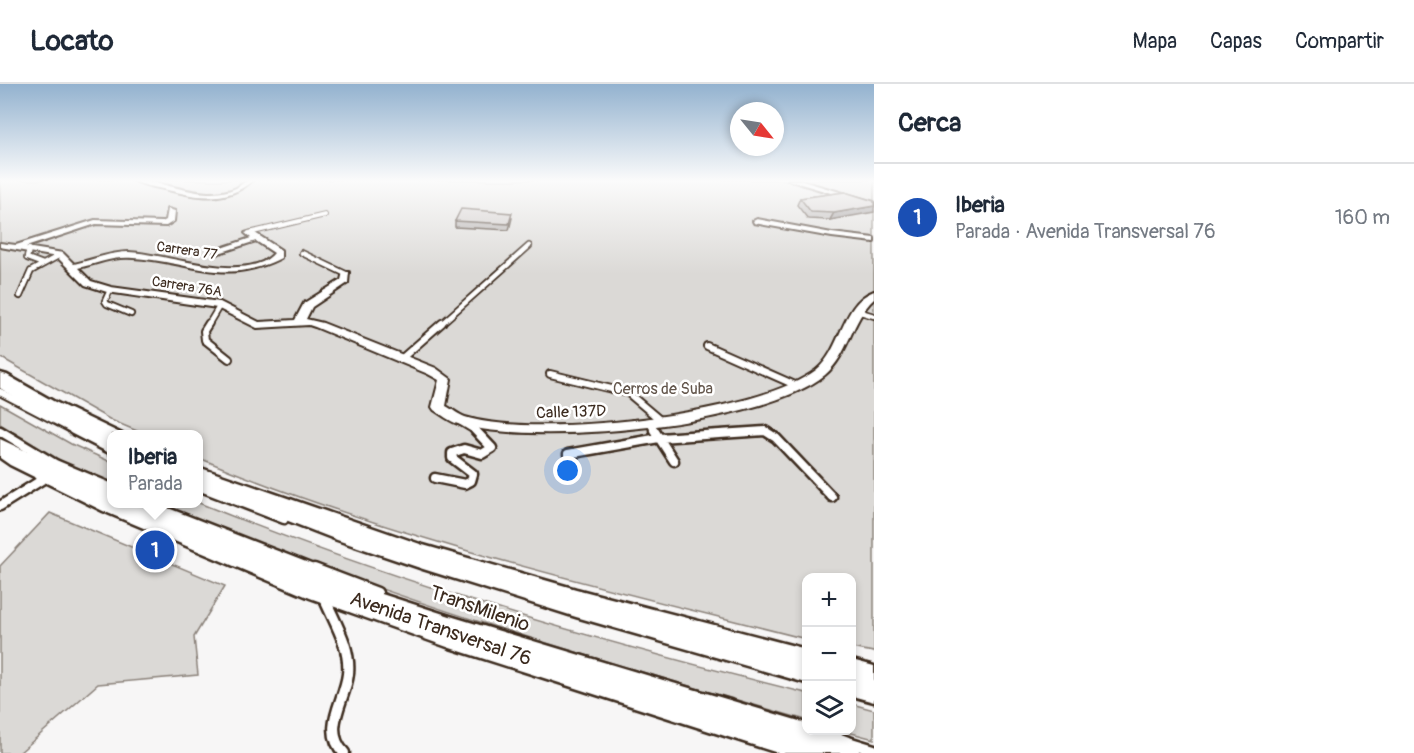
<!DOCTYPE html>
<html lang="es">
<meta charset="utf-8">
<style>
:root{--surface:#fff;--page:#f6f6f7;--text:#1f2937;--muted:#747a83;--line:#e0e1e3;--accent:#0f766e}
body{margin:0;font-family:Pangolin,sans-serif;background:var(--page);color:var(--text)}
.controls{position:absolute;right:18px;bottom:18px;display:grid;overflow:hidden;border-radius:12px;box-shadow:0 3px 9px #0003}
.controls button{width:54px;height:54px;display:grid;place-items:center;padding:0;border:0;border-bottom:2px solid var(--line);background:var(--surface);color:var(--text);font:30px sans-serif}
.compass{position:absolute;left:730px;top:18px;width:54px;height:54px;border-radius:50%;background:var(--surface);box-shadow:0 3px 9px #0003;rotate:120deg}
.you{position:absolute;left:568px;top:387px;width:21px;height:21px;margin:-15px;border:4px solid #fff;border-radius:50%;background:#1a73e8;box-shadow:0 0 0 9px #1a73e833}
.badge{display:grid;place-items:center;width:39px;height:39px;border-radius:50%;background:var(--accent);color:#fff;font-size:20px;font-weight:700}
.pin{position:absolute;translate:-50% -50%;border:3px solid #fff;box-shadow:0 2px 6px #0006}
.popup{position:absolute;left:107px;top:346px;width:96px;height:78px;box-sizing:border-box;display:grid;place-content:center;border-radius:12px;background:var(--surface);filter:drop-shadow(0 2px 4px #0005);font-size:20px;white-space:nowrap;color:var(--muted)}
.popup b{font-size:22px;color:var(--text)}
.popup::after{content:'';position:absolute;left:50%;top:100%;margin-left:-12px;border:12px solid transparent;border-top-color:var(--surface)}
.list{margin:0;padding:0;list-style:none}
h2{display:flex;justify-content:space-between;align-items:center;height:78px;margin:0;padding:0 24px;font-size:26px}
h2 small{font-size:20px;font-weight:400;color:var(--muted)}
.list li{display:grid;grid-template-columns:39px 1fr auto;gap:18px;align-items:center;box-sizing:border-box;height:108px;padding:0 24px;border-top:2px solid var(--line)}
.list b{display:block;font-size:22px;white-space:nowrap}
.list p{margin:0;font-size:20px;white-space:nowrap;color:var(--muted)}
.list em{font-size:20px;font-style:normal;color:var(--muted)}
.icon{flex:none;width:33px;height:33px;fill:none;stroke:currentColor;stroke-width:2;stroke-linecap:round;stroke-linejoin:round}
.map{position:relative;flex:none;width:874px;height:669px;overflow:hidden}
header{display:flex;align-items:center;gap:36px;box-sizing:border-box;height:84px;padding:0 30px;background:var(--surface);border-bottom:2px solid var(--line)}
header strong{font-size:28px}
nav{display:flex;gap:33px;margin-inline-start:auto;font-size:21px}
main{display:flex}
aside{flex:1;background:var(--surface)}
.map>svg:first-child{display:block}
</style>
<header>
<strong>Locato</strong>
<nav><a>Mapa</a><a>Capas</a><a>Compartir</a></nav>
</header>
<main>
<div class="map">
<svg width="874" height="669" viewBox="0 0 874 669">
<rect width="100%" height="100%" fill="#f7f6f6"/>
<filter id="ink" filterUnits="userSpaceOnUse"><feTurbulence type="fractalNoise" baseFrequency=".0167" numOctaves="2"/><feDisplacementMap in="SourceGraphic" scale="12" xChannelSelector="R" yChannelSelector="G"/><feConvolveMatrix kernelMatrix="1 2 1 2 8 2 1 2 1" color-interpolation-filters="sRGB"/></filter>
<g filter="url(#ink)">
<path fill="#dbd9d6" stroke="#8b827a" stroke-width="1.5" d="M0,96H874V568L852,564V494H806V555C602,503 394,456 199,374L198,350H144L111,336L0,273Z
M0,320L71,360L111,378V400L73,384L0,340Z
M199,419C396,499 600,558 806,609V636C587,573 368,508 157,420Z
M50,429L225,502L194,553L198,591L98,600L19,669H0V482Z
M852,620L874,626V655L844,647L852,646Z"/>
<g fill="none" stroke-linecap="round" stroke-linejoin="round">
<defs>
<path id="lane-far4" d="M249,149L325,131"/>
<path id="lane-far3" d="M29,165L27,174L43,180
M302,169L346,190
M110,206L105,217L107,220L131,230
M20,212L31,187L60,171
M857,227L874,232
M208,241L220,221
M440,241L529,162"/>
<path id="lane-far2" d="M209,239L204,247L205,256L229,275
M707,262L795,301
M401,275L442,239
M550,290L628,309L660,336
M0,308L75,347
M461,338L476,347
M649,338L655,347"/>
<path id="lane-far1" d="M73,346L112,366
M654,346L674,377
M0,347L55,380L112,404
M568,370L659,354L765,347L776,354L832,413
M435,394L465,400L471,397L473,390L452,374V369L464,365L482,370L492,364L475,346
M198,402L284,435
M147,420L318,487
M0,422L48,392"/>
<path id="lane" d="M314,485L377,509
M323,511C333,536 351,562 348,590C345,617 321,645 344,669
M848,658L874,666"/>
<path id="street" d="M132,96C158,96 182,108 208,109C217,109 228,108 236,104C243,100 245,96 253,96C227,120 195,113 164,105C153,103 142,101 132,96Z
M788,96H799L874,118V122Z
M168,125L175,127L174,137L166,142L96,140L26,163L63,169L74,180C92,176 110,168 129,168C165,169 248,201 274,169L256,157L216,170L212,167L251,154L245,149L252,147L281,166V174C224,203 190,177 133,174C114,172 96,180 78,184L91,197L111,203L220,218L259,238L295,236L304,219L341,196L343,188H349L348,199L312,223L306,235L323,239L436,284L451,295L446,322C452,325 459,331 465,333C536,355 756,331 816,286C842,266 841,219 874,207V215C851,236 849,271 825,291C762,342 535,363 458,340C449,337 442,331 434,326L432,323L439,296L428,290L315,243L309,241L257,244L217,224L107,208L85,201L57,173L0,163V159L16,161L95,136L162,138L166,136Z
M757,135L832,149L874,154V158L832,153L754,139L753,137Z"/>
<path id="primary" d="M0,289L7,291L53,317L122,350H112V362L104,359L37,327L0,304Z
M0,355L112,407V420H140L326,492L450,532L806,639V646H831L854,655L860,669H778L450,564L310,514L103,427L10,381L0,374Z
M198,383L423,461L576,505L806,565V599L576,533L423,485L337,456L198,402Z
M852,576L874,582V618L852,612Z"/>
</defs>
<use href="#lane-far4" stroke="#3b2a1e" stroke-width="6"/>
<use href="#lane-far3" stroke="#3b2a1e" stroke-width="8"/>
<use href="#lane-far2" stroke="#3b2a1e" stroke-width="10"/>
<use href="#lane-far1" stroke="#3b2a1e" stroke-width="13"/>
<use href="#lane" stroke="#3b2a1e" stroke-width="15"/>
<use href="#street" stroke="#3b2a1e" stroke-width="4"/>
<use href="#primary" stroke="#3b2a1e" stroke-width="5"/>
<use href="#lane-far4" stroke="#fff" stroke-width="4"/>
<use href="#lane-far3" stroke="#fff" stroke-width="4.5"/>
<use href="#lane-far2" stroke="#fff" stroke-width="6"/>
<use href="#lane-far1" stroke="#fff" stroke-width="8"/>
<use href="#lane" stroke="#fff" stroke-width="10"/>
<use href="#street" fill="#fff" fill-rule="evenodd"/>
<use href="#primary" fill="#fff" fill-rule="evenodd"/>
</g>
<path fill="#ada8a6" stroke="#3b2a1e" stroke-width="1.5" d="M845,108L830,136L808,135L797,121L800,114Z
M512,134L509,146L455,143V137Z"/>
<path fill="#8d8887" stroke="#3b2a1e" stroke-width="1.5" d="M874,122V128L830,136L834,129Z"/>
<path fill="#c9c3c1" stroke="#3b2a1e" stroke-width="1.5" d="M845,108L874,117V122L834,129L811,128L800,114Z
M461,125L512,129L509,140L455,137Z"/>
</g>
<linearGradient id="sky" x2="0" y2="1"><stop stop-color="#93b2cf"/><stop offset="0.51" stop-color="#fbfbfb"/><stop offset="1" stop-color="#fbfbfb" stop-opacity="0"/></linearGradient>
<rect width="874" height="190" fill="url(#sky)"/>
<g text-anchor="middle" stroke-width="5" stroke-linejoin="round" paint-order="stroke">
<g font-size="14" fill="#3b2a1e" stroke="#fff">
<text transform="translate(187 166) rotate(8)" y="5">Carrera 77</text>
<text transform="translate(187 202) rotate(9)" y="5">Carrera 76A</text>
</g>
<g font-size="16" fill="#63564c" stroke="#fff">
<text x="663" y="310">Cerros de Suba</text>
</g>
<g font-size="16" fill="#3b2a1e" stroke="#fff">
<text transform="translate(571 327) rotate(-2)" y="6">Calle 137D</text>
</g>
<g font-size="20" fill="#3b2a1e" stroke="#fff">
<text transform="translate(480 524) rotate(19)" y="7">TransMilenio</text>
<text transform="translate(441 544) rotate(19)" y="7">Avenida Transversal 76</text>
</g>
</g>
</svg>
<div class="controls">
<button>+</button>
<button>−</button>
<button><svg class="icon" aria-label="layers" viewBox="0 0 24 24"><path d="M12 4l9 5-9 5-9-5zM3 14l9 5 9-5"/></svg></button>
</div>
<svg class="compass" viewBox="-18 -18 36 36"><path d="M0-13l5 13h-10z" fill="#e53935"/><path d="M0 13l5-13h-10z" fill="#747a83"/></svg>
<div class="you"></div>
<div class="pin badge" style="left:155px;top:466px;background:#1a4fb4">1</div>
<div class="popup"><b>Iberia</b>Parada</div>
</div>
<aside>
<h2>Cerca<small></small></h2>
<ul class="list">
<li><span class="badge" style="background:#1a4fb4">1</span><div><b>Iberia</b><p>Parada · Avenida Transversal 76</p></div><em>160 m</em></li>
</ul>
</aside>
</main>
